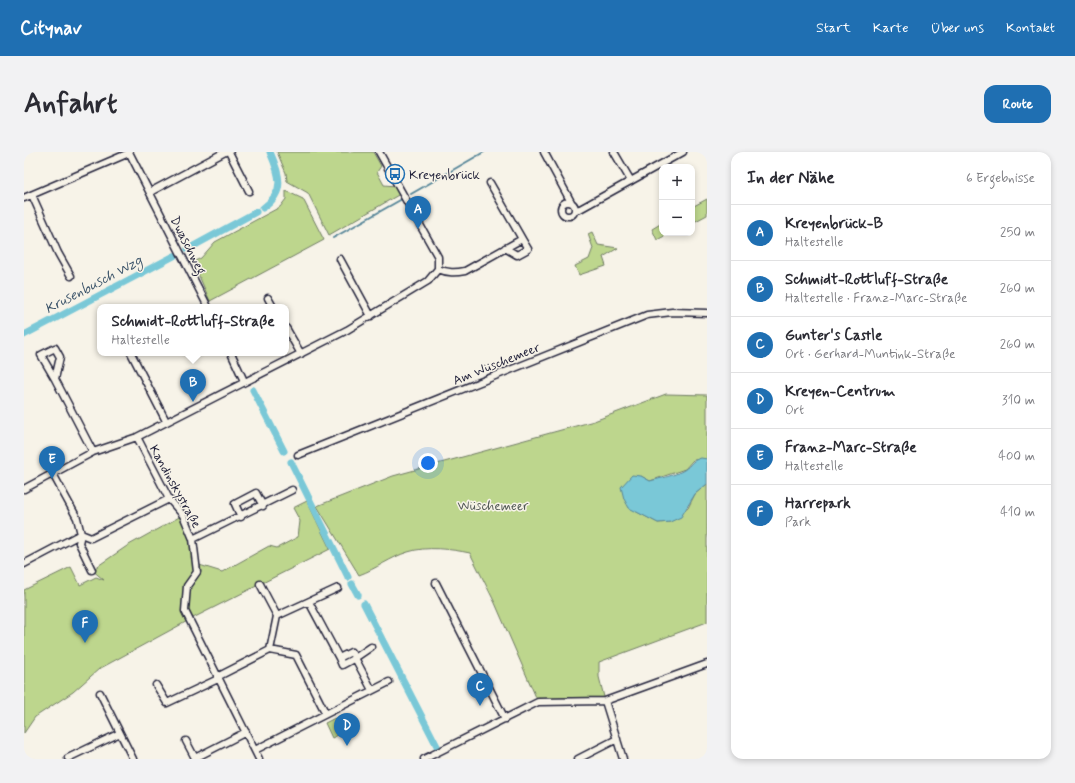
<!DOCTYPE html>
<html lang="de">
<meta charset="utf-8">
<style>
:root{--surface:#fff;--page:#f2f2f3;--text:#2b2b33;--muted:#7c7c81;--line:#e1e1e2;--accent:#1f6fb2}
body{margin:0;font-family:Mynerve,sans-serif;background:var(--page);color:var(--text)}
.controls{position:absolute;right:12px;top:12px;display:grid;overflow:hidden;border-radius:8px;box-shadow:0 2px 6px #0003}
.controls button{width:36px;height:36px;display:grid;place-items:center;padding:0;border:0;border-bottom:1px solid var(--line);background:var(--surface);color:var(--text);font:20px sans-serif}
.you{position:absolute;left:404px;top:311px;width:14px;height:14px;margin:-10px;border:3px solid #fff;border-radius:50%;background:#1a73e8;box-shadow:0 0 0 6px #1a73e833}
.badge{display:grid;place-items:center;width:26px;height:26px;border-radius:50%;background:var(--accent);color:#fff;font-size:13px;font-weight:700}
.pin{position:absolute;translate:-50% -33px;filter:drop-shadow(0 1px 2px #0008)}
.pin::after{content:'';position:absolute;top:21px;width:14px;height:12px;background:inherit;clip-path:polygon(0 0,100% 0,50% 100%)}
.popup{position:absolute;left:73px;top:152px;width:192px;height:52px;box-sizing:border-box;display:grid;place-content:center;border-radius:8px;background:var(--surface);filter:drop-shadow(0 1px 3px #0005);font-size:13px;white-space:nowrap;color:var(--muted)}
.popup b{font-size:15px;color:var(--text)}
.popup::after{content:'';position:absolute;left:50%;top:100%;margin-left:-8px;border:8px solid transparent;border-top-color:var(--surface)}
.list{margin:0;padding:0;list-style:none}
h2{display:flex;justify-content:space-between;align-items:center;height:52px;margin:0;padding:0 16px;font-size:17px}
h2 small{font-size:13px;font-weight:400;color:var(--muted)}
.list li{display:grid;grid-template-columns:26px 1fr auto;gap:12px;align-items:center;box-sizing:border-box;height:56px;padding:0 16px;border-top:1px solid var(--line)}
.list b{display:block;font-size:15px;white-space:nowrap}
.list p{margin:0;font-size:13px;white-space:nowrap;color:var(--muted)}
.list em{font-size:13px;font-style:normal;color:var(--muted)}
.map{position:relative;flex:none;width:683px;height:607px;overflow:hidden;border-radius:12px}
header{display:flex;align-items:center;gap:24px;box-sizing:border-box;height:56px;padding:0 20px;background:var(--accent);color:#fff}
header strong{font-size:19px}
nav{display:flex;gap:22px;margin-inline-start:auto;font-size:14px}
.intro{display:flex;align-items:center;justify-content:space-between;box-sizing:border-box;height:96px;padding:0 24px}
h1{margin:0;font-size:28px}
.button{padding:10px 18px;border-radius:12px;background:var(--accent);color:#fff;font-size:14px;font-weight:700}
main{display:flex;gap:24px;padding:0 24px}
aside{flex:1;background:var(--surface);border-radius:12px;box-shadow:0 2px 6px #0003}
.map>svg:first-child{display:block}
</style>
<header>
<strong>Citynav</strong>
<nav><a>Start</a><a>Karte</a><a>Über uns</a><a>Kontakt</a></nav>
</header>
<div class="intro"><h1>Anfahrt</h1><a class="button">Route</a></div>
<main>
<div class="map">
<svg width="683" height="607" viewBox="0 0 683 607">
<rect width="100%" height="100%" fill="#f7f3e8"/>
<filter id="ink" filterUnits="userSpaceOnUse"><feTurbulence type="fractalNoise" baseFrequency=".025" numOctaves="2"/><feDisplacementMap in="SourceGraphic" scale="8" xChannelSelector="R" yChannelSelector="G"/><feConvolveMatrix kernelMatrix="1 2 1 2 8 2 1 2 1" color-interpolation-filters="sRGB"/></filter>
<g filter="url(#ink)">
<path fill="#bdd68d" stroke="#707c64" d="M253,0H349L357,14L353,20L360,33L371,34L376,42L305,83L284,41L263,29L262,21Z
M262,39L279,47L300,88L186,149L169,110L177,106L191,90L256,55L262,47Z
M683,47V63L668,71V55Z
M638,71V81H646L633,88L628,77Z
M568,80L574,93L594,96L579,105L582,114L555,123L551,114L565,107L569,96L564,82Z
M642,242L683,243V307L669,308L661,317L626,329L617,324L611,359L634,371L646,370L664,356L671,342L683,332V470L575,510V525L581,549L514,550L471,451L446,401C427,397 402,394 384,400C367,405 352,417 335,423L293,354L369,324L570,269Z
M283,349L306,397L169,466L75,517L49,540L11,565L0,581V438L47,415L56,433L72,425L80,428L68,418L103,394L159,363L169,387L172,412L198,420L245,394L253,396L274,385L276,369L269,356Z
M311,566L318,581L308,586L301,571Z"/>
<path fill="#7ac8d7" stroke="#578699" d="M677,306L683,307V332L671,342L657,365L646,370L634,371L605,356L600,347L597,335L608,323L617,324L626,329C637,326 650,324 660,318C668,313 666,309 677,306Z"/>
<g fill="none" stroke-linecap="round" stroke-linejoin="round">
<path stroke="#578699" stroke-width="2" d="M387,42L460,0
M309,86L378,47"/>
<path stroke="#7ac8d7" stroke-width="7" d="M239,56C262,40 256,23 246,0
M164,97L232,60
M0,183L150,104
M229,238L260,299
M267,310L324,425
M328,432L334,443
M340,452L413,594"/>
<defs>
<path id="minor" d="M105,0L184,155
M205,0L225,39
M520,0L547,50
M590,0L607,29
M126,40L201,0
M8,43L34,101L47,124
M0,46L105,1
M537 57a7 7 0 1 1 14 0a7 7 0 1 1-14 0Z
M551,58L556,57L659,0
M481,96L493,103L504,97L498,87
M316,107L347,164
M414,117C424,121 431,121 441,119L498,87L466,31
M244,146L249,155
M262,176L277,202
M107,201L142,269
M207,201L220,229
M31,227L17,203L31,196L36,205L31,227L69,300
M113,285L145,347L159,363L169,387L173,420L163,434L161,459L235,607
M274,303L623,163L648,160L683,161
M29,322L53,366L57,382L55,391L68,418
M0,337L69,300L113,285L323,178L404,129L414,117V105L355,0
M217,365L211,352L232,341L239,354
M169,387L268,338
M0,412L57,382L67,386L145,347
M412,431L481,567
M236,432L253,464
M285,450L315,506
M347,495L331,506L348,538
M246,498L253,464L314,436
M246,498L272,503L302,562
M327,500L331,506L318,513L315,506Z
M193,525L246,498
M132,533L143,551L194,527
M76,541L109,607
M581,549L599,607
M162,589L171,606L222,580
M231,598L365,530
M44,606L96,581
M400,607L514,550L581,549L683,512
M554,607L593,587"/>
</defs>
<use href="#minor" stroke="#22223b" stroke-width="9"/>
<use href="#minor" stroke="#f7f3e8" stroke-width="6"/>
</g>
</g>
<defs>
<symbol id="bus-ring" viewBox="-11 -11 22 22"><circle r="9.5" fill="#f7f3e8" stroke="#1f6fb2" stroke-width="1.5"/><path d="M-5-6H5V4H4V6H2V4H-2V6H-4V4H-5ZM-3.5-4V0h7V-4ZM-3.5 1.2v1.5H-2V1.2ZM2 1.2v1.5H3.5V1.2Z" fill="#1f6fb2"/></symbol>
</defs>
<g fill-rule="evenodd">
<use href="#bus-ring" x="360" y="11" width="22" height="22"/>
</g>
<g text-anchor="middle" stroke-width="3" stroke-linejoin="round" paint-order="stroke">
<g font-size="13" fill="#22223b" stroke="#f7f3e8" text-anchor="start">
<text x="385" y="27">Kreyenbrück</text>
</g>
<g font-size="13" fill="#22223b" stroke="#f7f3e8">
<text transform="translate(165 93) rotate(63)" y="5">Dwaschweg</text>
<text transform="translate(472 211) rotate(-22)" y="5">Am Wüschemeer</text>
<text transform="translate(152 334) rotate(61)" y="5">Kandinskystraße</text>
</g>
<g font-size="13" fill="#505854" stroke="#f7f3e8">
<text x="469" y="358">Wüschemeer</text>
</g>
<g font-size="14" font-style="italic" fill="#3c546a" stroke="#f7f3e8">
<text transform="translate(69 132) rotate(-28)" y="5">Krusenbusch Wzg</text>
</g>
</g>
</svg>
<div class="controls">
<button>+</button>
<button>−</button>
</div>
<div class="you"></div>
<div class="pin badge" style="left:394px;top:77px">A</div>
<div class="pin badge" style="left:169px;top:250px">B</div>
<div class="popup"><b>Schmidt-Rottluff-Straße</b>Haltestelle</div>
<div class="pin badge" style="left:456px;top:554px">C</div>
<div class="pin badge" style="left:323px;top:594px">D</div>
<div class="pin badge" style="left:28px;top:327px">E</div>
<div class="pin badge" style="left:61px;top:491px">F</div>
</div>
<aside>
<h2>In der Nähe<small>6 Ergebnisse</small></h2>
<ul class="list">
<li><span class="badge">A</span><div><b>Kreyenbrück-B</b><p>Haltestelle</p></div><em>250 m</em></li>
<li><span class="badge">B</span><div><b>Schmidt-Rottluff-Straße</b><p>Haltestelle · Franz-Marc-Straße</p></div><em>260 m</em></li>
<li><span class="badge">C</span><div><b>Gunter's Castle</b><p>Ort · Gerhard-Muntink-Straße</p></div><em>260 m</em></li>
<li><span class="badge">D</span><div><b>Kreyen-Centrum</b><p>Ort</p></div><em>310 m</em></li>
<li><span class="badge">E</span><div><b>Franz-Marc-Straße</b><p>Haltestelle</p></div><em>400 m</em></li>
<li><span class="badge">F</span><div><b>Harrepark</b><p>Park</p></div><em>410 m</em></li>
</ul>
</aside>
</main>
